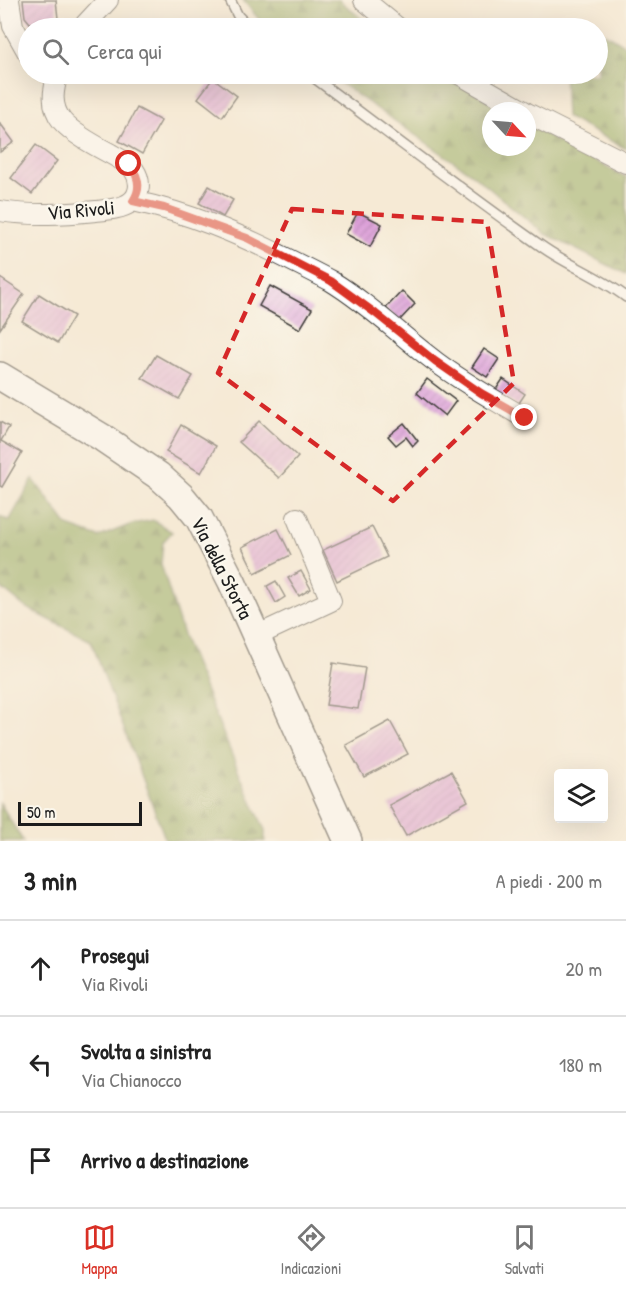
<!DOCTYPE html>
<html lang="it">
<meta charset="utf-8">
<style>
:root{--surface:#fff;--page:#f2f2f2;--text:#222;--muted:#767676;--line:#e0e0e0;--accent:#d93025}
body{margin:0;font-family:"Patrick Hand",sans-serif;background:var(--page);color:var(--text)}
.controls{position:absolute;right:18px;bottom:18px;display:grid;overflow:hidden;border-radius:6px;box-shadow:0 6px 24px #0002}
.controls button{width:54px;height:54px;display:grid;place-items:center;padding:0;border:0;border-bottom:2px solid var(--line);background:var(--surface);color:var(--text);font:30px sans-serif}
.compass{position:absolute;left:482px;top:102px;width:54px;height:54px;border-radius:50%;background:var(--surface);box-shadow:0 6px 24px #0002;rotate:116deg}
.scale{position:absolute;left:18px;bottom:15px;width:124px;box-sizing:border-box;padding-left:6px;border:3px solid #1c1c1c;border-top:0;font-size:16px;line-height:21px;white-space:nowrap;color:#1c1c1c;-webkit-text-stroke:4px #fbf7ec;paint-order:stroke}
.stop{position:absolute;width:18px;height:18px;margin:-14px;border:4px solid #d93025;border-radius:50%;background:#fff}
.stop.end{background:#d93025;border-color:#fff;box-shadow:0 2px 6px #0008}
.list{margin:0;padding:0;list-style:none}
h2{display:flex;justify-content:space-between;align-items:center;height:78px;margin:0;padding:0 24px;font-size:26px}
h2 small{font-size:20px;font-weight:400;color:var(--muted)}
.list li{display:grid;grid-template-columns:39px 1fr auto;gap:18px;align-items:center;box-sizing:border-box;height:96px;padding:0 24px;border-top:2px solid var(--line)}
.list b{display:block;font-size:22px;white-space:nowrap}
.list p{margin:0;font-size:20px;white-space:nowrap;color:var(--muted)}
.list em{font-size:20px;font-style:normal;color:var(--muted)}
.icon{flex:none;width:33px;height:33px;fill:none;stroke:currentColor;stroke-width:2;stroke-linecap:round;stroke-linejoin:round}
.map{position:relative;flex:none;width:626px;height:841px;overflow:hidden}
.search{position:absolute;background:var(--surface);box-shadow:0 6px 24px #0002;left:18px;right:18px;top:18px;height:66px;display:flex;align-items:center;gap:15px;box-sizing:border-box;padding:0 21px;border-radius:33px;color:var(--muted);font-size:22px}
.sheet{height:366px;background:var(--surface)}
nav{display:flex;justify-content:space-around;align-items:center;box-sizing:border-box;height:84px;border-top:2px solid var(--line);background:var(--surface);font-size:16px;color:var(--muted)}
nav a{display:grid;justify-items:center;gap:3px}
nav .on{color:var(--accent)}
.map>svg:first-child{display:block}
</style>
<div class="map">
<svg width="626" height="841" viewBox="0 0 626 841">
<defs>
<pattern id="forest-firs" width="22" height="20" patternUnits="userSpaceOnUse" patternTransform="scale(1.5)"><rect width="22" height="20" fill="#8ba658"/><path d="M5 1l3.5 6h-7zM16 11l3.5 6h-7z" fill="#718648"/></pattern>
<pattern id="building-hatch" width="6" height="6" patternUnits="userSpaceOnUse" patternTransform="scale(1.5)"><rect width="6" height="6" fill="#db9cd8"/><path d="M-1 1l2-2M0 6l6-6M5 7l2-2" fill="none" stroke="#bb86b9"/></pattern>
</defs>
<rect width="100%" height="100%" fill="#fbf7ec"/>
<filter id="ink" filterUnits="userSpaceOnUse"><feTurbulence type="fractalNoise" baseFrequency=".0167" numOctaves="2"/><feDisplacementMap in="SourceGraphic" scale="12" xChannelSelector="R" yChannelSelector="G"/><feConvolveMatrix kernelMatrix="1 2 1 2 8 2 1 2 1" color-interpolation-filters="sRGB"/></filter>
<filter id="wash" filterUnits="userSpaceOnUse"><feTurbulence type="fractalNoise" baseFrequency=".008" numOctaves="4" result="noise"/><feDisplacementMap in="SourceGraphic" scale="24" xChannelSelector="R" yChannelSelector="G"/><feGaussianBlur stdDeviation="1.35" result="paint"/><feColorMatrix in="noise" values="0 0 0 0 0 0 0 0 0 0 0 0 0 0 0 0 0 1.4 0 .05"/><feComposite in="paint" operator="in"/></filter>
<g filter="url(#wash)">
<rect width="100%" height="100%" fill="#f5ead5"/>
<path fill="url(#forest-firs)" stroke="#54613a" stroke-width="1.5" d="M243,0H339L373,28H266Z
M605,33L626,46V149L566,117L564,74H598V40Z
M327,74H442L506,111H491V147H527V123L560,143L626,177V274L545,234L473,175Z
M33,479L68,526L99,537L132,524L153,520L172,532L163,542L161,564L184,638L241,777L265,830V841H166L91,641L25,607L0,587V516L9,521Z
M0,803L23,841H0Z"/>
<g id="blocks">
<path fill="url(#building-hatch)" d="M23,0H56L59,28H34L25,17Z
M213,78L237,96L222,117L198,98Z
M137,108L161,121L142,154L119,141Z
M0,123L14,142L0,152Z
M36,145L57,161L32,194L11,178Z
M209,186L233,200L223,217L199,203Z
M358,212L382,224L370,247L346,234Z
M0,278L24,294L0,329Z
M270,286L312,309L300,329L259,306Z
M402,291L415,304L399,321L386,308Z
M39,294L74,316L58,343L22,321Z
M484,349L499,359L487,377L472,367Z
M156,355L193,376L179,399L142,378Z
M427,379L456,401L445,416L417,393Z
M503,379L525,394L517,406L495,391Z
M259,421L298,457L279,478L239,442Z
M0,422L9,427L1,441L22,453L2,487L0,486Z
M404,423L418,441L413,446L406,437L396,445L388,436Z
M181,425L216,446L201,473L166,452Z
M372,527L387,557L337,581L323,550Z
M278,529L291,555L255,573L242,547Z
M301,571L311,589L299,596L288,578Z
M276,581L285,597L276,603L267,586Z
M333,663L365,668L358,709L326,705Z
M390,721L408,754L364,777L346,745Z
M451,771L468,801L406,836L389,805Z"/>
</g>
</g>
<g filter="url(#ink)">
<use href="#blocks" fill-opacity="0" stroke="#3d3b38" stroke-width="1.5"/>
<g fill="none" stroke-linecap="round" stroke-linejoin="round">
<defs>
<path id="lane" d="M230,0L238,16L250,28
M309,74C387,132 464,192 544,248C570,266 600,277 626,297"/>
<path id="street" d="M9,0L13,26L28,53
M364,0L398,28
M82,28L108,0
M459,74L524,111
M527,113L626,163
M133,201C190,213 239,234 290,260C304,267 318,274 331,281C369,304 401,336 436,362C464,383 494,400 525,418
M0,211C32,216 64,214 96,211C107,210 122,209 131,202C141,194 141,180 134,170C128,162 119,159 111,154C96,146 73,134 62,121C50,106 53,90 58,74
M256,636L331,601L297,518"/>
<path id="secondary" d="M0,376L103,438L159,476L181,496L199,518L232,582L348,841"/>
</defs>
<use href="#lane" stroke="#3d3b38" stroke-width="12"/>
<use href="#street" stroke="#3d3b38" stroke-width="22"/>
<use href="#secondary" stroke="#3d3b38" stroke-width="30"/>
<use href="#lane" stroke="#fff" stroke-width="9"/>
<use href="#street" stroke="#fff" stroke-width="20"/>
<use href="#secondary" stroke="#fff" stroke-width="27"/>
</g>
</g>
<g fill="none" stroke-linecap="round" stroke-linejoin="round" filter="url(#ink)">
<path stroke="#d93025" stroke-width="8" d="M129,164C139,176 142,188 133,201L164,208L247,238L331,281L375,313L435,361L481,393L525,418"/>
</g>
<path d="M0 0H626V841H0ZM292,209L487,222L514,383L393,501L218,373Z" fill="#f5ead5" fill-opacity=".55" fill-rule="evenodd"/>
<path fill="none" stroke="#d62828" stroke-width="4.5" stroke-dasharray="12 8" stroke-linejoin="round" d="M292,209L487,222L514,383L393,501L218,373Z"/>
<g text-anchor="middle" stroke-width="5" stroke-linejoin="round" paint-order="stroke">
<g font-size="20" fill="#1c1c1c" stroke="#fbf7ec">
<text transform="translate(81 210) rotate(-5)" y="7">Via Rivoli</text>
<text transform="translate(222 568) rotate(63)" y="7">Via della Storta</text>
</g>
</g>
</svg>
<div class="controls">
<button><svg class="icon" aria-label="layers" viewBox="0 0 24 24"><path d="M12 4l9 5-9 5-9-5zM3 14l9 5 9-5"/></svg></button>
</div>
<svg class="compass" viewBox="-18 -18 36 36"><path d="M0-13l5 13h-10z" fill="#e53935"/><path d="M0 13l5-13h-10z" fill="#767676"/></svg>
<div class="scale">50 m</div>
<div class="stop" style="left:129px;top:164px"></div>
<div class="stop end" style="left:525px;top:418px"></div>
<div class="search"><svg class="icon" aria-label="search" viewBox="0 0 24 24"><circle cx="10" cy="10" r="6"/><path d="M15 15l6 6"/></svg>Cerca qui</div>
</div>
<section class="sheet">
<h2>3 min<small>A piedi · 200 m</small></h2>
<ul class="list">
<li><svg class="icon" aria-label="ahead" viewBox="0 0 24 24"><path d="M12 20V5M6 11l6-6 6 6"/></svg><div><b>Prosegui</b><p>Via Rivoli</p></div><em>20 m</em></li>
<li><svg class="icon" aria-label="left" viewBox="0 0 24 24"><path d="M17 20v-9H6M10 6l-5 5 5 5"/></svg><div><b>Svolta a sinistra</b><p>Via Chianocco</p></div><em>180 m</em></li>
<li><svg class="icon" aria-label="arrive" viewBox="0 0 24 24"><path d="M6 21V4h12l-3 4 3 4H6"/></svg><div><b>Arrivo a destinazione</b></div></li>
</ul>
</section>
<nav>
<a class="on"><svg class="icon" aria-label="map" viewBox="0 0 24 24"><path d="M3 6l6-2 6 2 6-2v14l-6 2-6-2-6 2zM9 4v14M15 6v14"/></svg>Mappa</a>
<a><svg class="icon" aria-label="directions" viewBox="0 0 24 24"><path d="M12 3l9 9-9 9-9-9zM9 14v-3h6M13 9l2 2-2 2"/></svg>Indicazioni</a>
<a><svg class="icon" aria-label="saved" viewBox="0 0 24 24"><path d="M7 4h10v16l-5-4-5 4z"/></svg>Salvati</a>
</nav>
